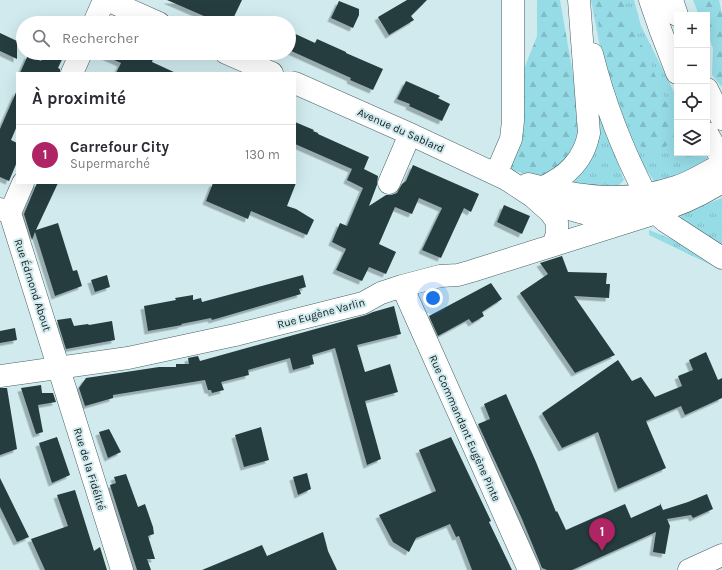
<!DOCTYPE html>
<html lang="fr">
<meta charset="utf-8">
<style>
:root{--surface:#fff;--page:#f7f7f7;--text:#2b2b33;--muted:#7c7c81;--line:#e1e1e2;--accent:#af2464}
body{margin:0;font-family:Karla,sans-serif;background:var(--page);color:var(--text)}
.controls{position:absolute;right:12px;top:12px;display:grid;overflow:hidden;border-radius:0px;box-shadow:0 4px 16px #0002}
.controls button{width:36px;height:36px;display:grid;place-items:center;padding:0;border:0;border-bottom:1px solid var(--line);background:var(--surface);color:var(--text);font:20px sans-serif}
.you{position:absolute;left:433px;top:298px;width:14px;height:14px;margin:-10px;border:3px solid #fff;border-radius:50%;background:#1a73e8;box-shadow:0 0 0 6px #1a73e833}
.badge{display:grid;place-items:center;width:26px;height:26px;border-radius:50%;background:var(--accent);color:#fff;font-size:13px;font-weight:700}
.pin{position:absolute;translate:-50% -33px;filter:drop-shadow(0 1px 2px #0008)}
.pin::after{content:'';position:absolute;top:21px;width:14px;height:12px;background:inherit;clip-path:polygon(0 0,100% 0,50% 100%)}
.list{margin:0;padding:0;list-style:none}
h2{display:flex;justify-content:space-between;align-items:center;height:52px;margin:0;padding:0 16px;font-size:17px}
h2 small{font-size:13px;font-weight:400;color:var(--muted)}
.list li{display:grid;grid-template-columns:26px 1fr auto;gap:12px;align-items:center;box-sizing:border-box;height:60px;padding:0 16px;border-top:1px solid var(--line)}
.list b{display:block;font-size:15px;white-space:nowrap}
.list p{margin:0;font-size:13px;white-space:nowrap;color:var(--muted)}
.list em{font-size:13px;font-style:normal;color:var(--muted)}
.icon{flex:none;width:22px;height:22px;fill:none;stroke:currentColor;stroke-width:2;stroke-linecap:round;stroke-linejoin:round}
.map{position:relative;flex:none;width:722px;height:570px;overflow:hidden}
.search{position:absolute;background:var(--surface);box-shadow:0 4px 16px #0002;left:16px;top:16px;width:280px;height:44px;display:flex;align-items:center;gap:10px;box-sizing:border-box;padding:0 14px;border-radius:22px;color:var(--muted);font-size:15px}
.panel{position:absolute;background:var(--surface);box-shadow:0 4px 16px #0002;left:16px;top:72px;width:280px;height:112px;border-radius:0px}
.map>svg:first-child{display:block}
</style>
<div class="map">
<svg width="722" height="570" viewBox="0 0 722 570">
<defs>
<pattern id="grass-tufts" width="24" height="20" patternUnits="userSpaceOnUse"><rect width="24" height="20" fill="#96dce7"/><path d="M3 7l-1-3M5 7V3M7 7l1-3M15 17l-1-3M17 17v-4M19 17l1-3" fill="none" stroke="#80bcc6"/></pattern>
<pattern id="forest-firs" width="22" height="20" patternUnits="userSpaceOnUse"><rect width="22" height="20" fill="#96dce7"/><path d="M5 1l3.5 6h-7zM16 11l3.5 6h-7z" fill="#80bcc6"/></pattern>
<filter id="shadow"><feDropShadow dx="-3.5" dy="3.5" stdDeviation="0" flood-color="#0004"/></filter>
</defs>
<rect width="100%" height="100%" fill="#d0eaee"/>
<path fill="url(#grass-tufts)" d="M591,0H634L641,26L677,98V153H705L708,161L667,182L654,181L641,162L605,73Z
M589,80L624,180L617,187L585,188L572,181Z
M722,198V250L681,221V214Z
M649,230L686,245L722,269L707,263L649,235Z"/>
<path fill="url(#forest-firs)" d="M537,0H560L583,131L564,170L537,176L510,170L522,134L524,69L537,36Z
M595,0H622L677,125V139L657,152L640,146L605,73Z
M693,0H719L722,14V87L712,75L713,48L707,34V15H699Z"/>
<path fill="#273c40" filter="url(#shadow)" d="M167,0H242L231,23H220Z
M407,0H427L411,16L414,20L389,35L378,17Z
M339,1L359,9V15L353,28L331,18Z
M289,31L315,43L317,39L346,52V53L383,69L373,90L350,80L351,78L289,50Z
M0,33L17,41V59L0,51Z
M45,53H65L58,68L60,69V73H20L28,55L41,61Z
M98,53H155L152,62L176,73H116L121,63Z
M406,81L440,96L438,98L450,104L442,121L409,106L410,104L397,99Z
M17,90V126L11,140L17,143V162L9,181L0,177V129Z
M295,122L314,130L313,131L318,133V134L369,157L364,169L378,176L377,185L369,206L386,195H391L397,193L402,184L406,181L413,165L479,194L471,212L464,208L441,258L422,250L442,208L419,198L412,214L395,207L379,244L396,252L386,274L369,267L362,281L336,270L346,249L332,242L340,223L347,226L363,188L347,180L352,169L295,144Z
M37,183H58L36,230L58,223L73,271L77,270L82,286L55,296L35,232L32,240L24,214Z
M213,183H296L287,206L296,209L314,220L307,235L251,211L248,219L206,201Z
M504,205L530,216L522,234L497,222Z
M562,256L568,272L607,273L606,284H610L609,298L574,296L615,355L575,373L520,293L548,274L540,263Z
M107,275L110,287L95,292L91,280Z
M303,275L306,287L299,289L301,294L212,320L211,318L181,324L182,325L148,331L144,306L176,300L175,298L193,295V300L201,298L202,302Z
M491,283L502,299L482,312L484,316L472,323L469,319L438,336L429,316Z
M394,306L401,334L357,345L365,372L390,364L398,392L365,401L381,459L367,465L335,348L312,355L314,364L293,370L290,358L248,370L249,375L221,382L224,390L212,393L211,390H208L205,380L113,395V398L85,406L79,388L86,378L159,367H176V364H189L188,358L198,356L200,361L366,315L373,312Z
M71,318L74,326L88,324L89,325L112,321L115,340L66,349L57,320Z
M15,328L17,340L0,343V331Z
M706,352L718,380L722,378V398L685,415L681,406L646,421L666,468L618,489L598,432L562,448L542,413L618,360L632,381L641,377L655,397L682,386L678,376L693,370L689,360Z
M41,385L42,393H53L56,402L38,405L43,432L36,434L21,388Z
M0,388H7L17,449L0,455Z
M506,394L536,462L556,512L557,511L566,530L625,504L631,518L660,505V503L663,510L688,502L707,494L713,509L693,518L691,515L667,519L670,526L665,554L653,552L656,532L572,570H547L542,568L522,519L478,424L490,419L484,404Z
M261,427L269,460L244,467L235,435Z
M109,429L121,452L108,458L99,432Z
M57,437L70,475L52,483L39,443Z
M451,437L491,521L489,522L512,570H472L459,536L456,537L450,524L416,538L409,552L393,542L379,515L436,491L419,450Z
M307,473L311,489L298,495L293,477Z
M126,474L138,507L145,504L153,527L154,534L148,536L155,559H147L151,570H137L110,485L116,483L114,477Z
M0,478L29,537L17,542L0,507Z
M75,490L94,551L100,547L107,570H45L31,539L68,526L57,495Z
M323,532L328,551L337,570H202L262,545L267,556Z"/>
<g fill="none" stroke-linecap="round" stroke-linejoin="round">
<defs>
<path id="minor" d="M107,0L159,23
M94,23L104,0
M226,53L272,73
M72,73L81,53
M295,83L410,134L506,179L532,196L550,212L557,222V234L553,245
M496,174L511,139L513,121V0
M389,183L410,134
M528,184C578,197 625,204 676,187C692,182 707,172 722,164
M547,201C560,206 574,211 588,214C638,223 680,208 722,182
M651,203L656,213L665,221L722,258
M0,209L10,213L122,570
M10,213L23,183
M402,286L529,570
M0,376L128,358L235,335L363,303L381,293L402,286L440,276L458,275L472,271L656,213"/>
<path id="major" d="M689,570L722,555"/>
<path id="highway" d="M650,0L660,29L677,73
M672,0L677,15
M592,54C604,102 623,151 646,195
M707,89L722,119
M707,133L722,160
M541,188C566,177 584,161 589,133L579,0"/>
</defs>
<use href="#minor" stroke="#496064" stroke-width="23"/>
<use href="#major" stroke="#496064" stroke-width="23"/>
<use href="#highway" stroke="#496064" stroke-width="23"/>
<use href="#minor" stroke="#fff" stroke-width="22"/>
<use href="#major" stroke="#fff" stroke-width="22"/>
<use href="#highway" stroke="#fff" stroke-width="22"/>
</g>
<g text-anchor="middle" stroke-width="4" stroke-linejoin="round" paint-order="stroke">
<g font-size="11" fill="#121b1d" stroke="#d0eaee">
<text transform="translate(401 130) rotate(24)" y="4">Avenue du Sablard</text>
<text transform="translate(33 285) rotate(72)" y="4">Rue Édmond About</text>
<text transform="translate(321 313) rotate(-15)" y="4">Rue Eugène Varlin</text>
<text transform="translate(465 428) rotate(66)" y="4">Rue Commandant Eugène Pinte</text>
<text transform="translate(90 469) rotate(73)" y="4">Rue de la Fidélité</text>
</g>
</g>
</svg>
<div class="controls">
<button>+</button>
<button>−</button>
<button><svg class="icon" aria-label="locate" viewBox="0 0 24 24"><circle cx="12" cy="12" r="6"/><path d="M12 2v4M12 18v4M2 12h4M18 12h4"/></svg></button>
<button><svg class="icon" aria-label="layers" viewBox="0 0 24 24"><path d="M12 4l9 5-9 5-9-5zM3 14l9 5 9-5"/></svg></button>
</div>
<div class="you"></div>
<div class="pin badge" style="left:602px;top:551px">1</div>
<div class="search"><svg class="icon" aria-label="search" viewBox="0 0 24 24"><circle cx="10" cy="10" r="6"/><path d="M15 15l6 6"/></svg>Rechercher</div>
<section class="panel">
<h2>À proximité<small></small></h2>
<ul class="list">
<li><span class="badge">1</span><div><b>Carrefour City</b><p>Supermarché</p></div><em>130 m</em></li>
</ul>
</section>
</div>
